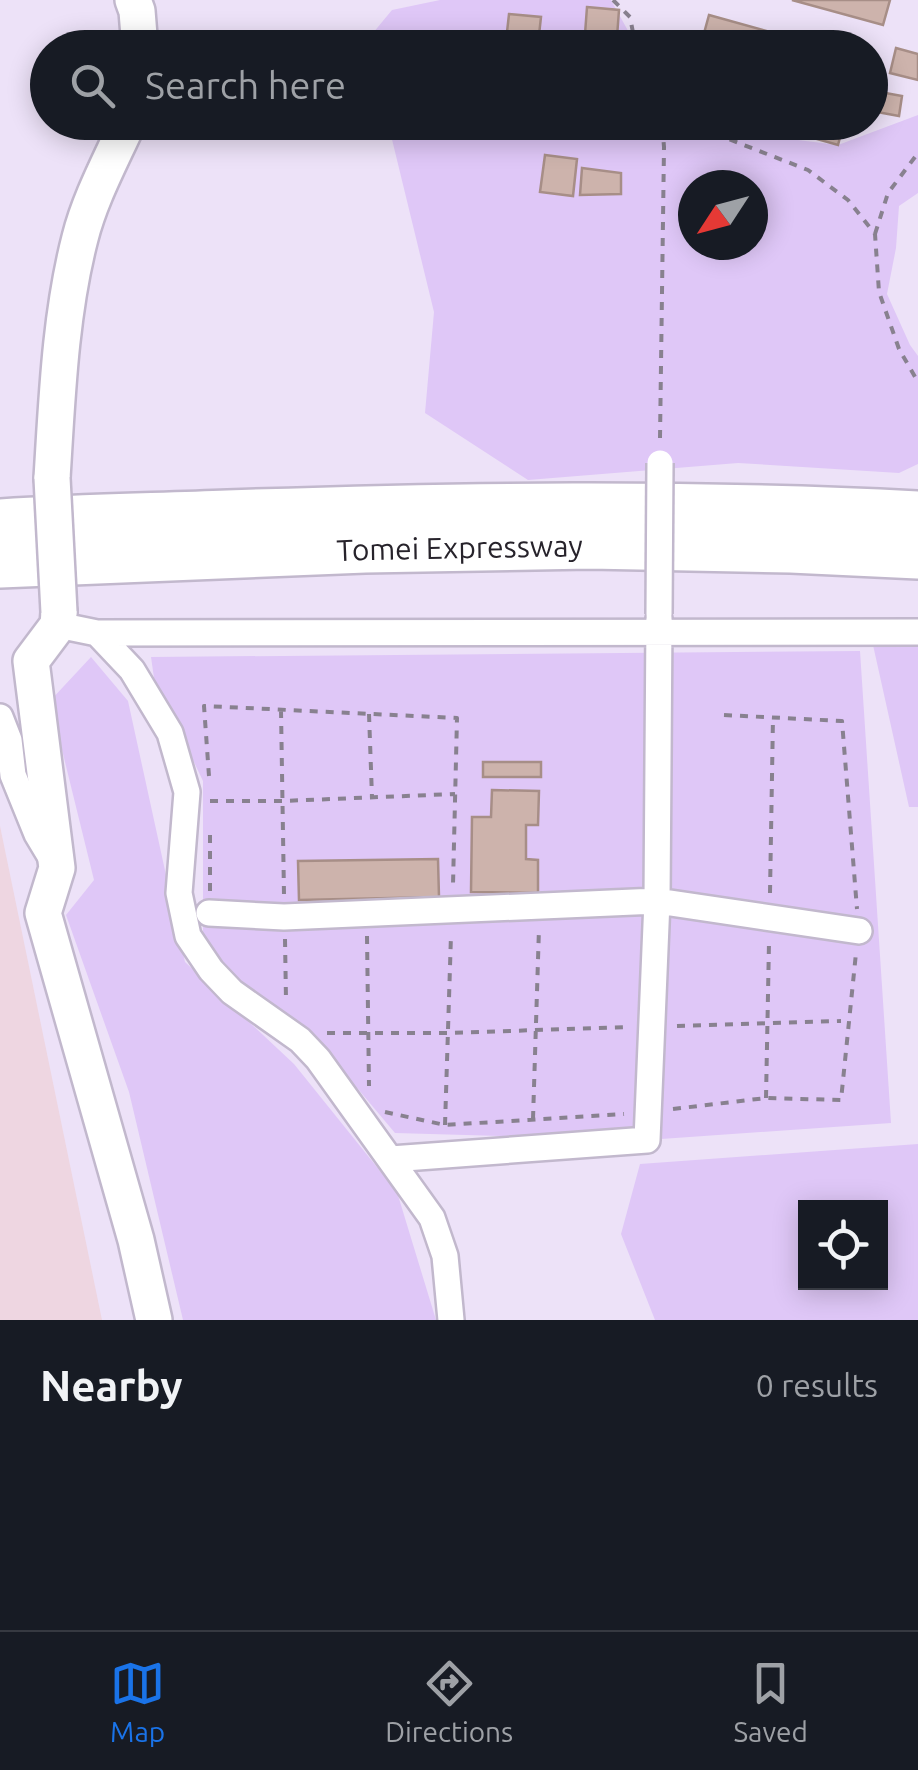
<!DOCTYPE html>
<style>
:root{--surface:#171b24;--page:#20242c;--text:#f1f3f6;--muted:#9ea1a6;--line:#363941;--accent:#1a73e8}
body{margin:0;font-family:Ubuntu,sans-serif;background:var(--page);color:var(--text)}
.controls{position:absolute;right:30px;bottom:30px;display:grid;overflow:hidden;border-radius:0px;box-shadow:0 5px 25px #0003}
.controls button{width:90px;height:90px;display:grid;place-items:center;padding:0;border:0;border-bottom:2px solid var(--line);background:var(--surface);color:var(--text);font:50px sans-serif}
.compass{position:absolute;left:678px;top:170px;width:90px;height:90px;border-radius:50%;background:var(--surface);box-shadow:0 5px 25px #0003;rotate:234deg}
.list{margin:0;padding:0;list-style:none}
h2{display:flex;justify-content:space-between;align-items:center;height:130px;margin:0;padding:0 40px;font-size:42px}
h2 small{font-size:32px;font-weight:400;color:var(--muted)}
.icon{flex:none;width:55px;height:55px;fill:none;stroke:currentColor;stroke-width:2;stroke-linecap:round;stroke-linejoin:round}
.map{position:relative;flex:none;width:918px;height:1320px;overflow:hidden}
.search{position:absolute;background:var(--surface);box-shadow:0 5px 25px #0003;left:30px;right:30px;top:30px;height:110px;display:flex;align-items:center;gap:25px;box-sizing:border-box;padding:0 35px;border-radius:55px;color:var(--muted);font-size:38px}
.sheet{height:310px;background:var(--surface)}
nav{display:flex;justify-content:space-around;align-items:center;box-sizing:border-box;height:140px;border-top:2px solid var(--line);background:var(--surface);font-size:28px;color:var(--muted)}
nav a{display:grid;justify-items:center;gap:5px}
nav .on{color:var(--accent)}
.map>svg:first-child{display:block}
</style>
<div class="map">
<svg width="918" height="1320" viewBox="0 0 918 1320">
<rect width="100%" height="100%" fill="#ede2f8"/>
<path fill="#eed6e1" d="M0,826L102,1320H0Z"/>
<path fill="#dfc7f7" fill-rule="evenodd" d="M440,0H611L637,47L364,48L363,45L392,10Z
M918,115V193L899,206L896,248L887,294L910,345L918,356V464L899,473L738,463L528,480L425,413L434,312L388,123L709,122L725,131L838,145ZM693,185H753V245H693Z
M918,621V807H909L873,645Z
M860,651L891,1123L647,1140L395,1133L326,1051L244,989L203,937V781L154,678L151,657Z
M91,657L128,701L185,962L294,1064L397,1192L436,1320H183L129,1092L66,915L94,880L50,701Z
M918,1144V1320H655L621,1234L640,1164ZM806,1208H880V1282H806Z"/>
<path fill="#cdb3ac" stroke="#a78e87" stroke-width="2.5" d="M792,0H890L883,25Z
M587,7L619,10L617,37L585,34Z
M509,14L541,17L538,44L506,41Z
M709,15L828,48H700Z
M547,37L579,40L578,48H546Z
M896,48L918,54V80L890,73Z
M880,92L902,96L899,116L877,112Z
M458,122H491L490,133L457,129Z
M757,122H844L838,145Z
M545,155L577,159L573,196L540,192Z
M582,168L621,173V194L580,195Z
M483,762H541V777H483Z
M492,790L539,791L538,825H526V859L538,860V893L471,892L472,817H491Z
M438,859L439,897L299,900L298,861Z"/>
<g fill="none" stroke-linecap="round" stroke-linejoin="round">
<defs>
<path id="street" d="M58,625L97,633L918,632
M97,633L132,670L170,733L187,792L179,893L188,936L211,970L232,992L300,1040L318,1059L432,1218L445,1256L451,1320
M0,717L9,740L13,775L37,834L52,859
M209,913L284,917L657,901L859,931
M391,1159L647,1140L657,901L659,619"/>
<path id="secondary" d="M133,0L137,11L140,48
M52,478C57,399 60,315 80,238C90,198 111,160 128,122
M59,612L58,625L31,661L57,868L43,913L136,1240L154,1320"/>
<g id="highway">
<path d="M0,522C76,517 152,516 228,513C458,505 688,502 918,514"/>
<path id="s1" d="M0,565L365,550L590,546L791,550L918,556"/>
</g>
</defs>
<use href="#street" stroke="#c2b8cd" stroke-width="30"/>
<use href="#secondary" stroke="#c2b8cd" stroke-width="40"/>
<use href="#highway" stroke="#c2b8cd" stroke-width="50"/>
<path stroke="#88818f" stroke-width="4" stroke-dasharray="8 8" stroke-linecap="butt" d="M613,0L630,17L636,48
M685,122L808,170L848,200L875,234L879,292L899,349L918,382
M875,234L888,193L918,153
M660,438L664,147L662,122
M281,710L284,895
M369,714L372,797
M724,715L842,721L857,909
M209,776L204,706L457,718L453,885
M210,801H282L455,794
M210,891V830
M770,893L773,717
M367,936L369,1086
M285,939L286,1000
M677,1026L841,1021
M327,1033H448L628,1027
M766,1098L769,942
M673,1109L766,1098L841,1100L856,953
M385,1112L445,1125L624,1114
M533,1119L539,928
M445,1125L451,935"/>
<use href="#street" stroke="#fff" stroke-width="25"/>
<use href="#secondary" stroke="#fff" stroke-width="35"/>
<use href="#highway" stroke="#fff" stroke-width="45"/>
<defs>
<path id="street-bridge" d="M659,614L660,463"/>
<path id="secondary-bridge" d="M52,478L59,612"/>
</defs>
<use href="#street-bridge" stroke="#c2b8cd" stroke-width="30" stroke-linecap="butt"/>
<use href="#secondary-bridge" stroke="#c2b8cd" stroke-width="40" stroke-linecap="butt"/>
<use href="#street-bridge" stroke="#fff" stroke-width="25"/>
<use href="#secondary-bridge" stroke="#fff" stroke-width="35"/>
</g>
<g text-anchor="middle" stroke-width="8" stroke-linejoin="round" paint-order="stroke">
<g font-size="30" fill="#27232b" stroke="#fff">
<text dy="10" stroke="none"><textPath href="#s1" startOffset="460">Tomei Expressway</textPath></text>
</g>
</g>
</svg>
<div class="controls">
<button><svg class="icon" aria-label="locate" viewBox="0 0 24 24"><circle cx="12" cy="12" r="6"/><path d="M12 2v4M12 18v4M2 12h4M18 12h4"/></svg></button>
</div>
<svg class="compass" viewBox="-18 -18 36 36"><path d="M0-13l5 13h-10z" fill="#e53935"/><path d="M0 13l5-13h-10z" fill="#9ea1a6"/></svg>
<div class="search"><svg class="icon" aria-label="search" viewBox="0 0 24 24"><circle cx="10" cy="10" r="6"/><path d="M15 15l6 6"/></svg>Search here</div>
</div>
<section class="sheet">
<h2>Nearby<small>0 results</small></h2>
<ul class="list">
</ul>
</section>
<nav>
<a class="on"><svg class="icon" aria-label="map" viewBox="0 0 24 24"><path d="M3 6l6-2 6 2 6-2v14l-6 2-6-2-6 2zM9 4v14M15 6v14"/></svg>Map</a>
<a><svg class="icon" aria-label="directions" viewBox="0 0 24 24"><path d="M12 3l9 9-9 9-9-9zM9 14v-3h6M13 9l2 2-2 2"/></svg>Directions</a>
<a><svg class="icon" aria-label="saved" viewBox="0 0 24 24"><path d="M7 4h10v16l-5-4-5 4z"/></svg>Saved</a>
</nav>
